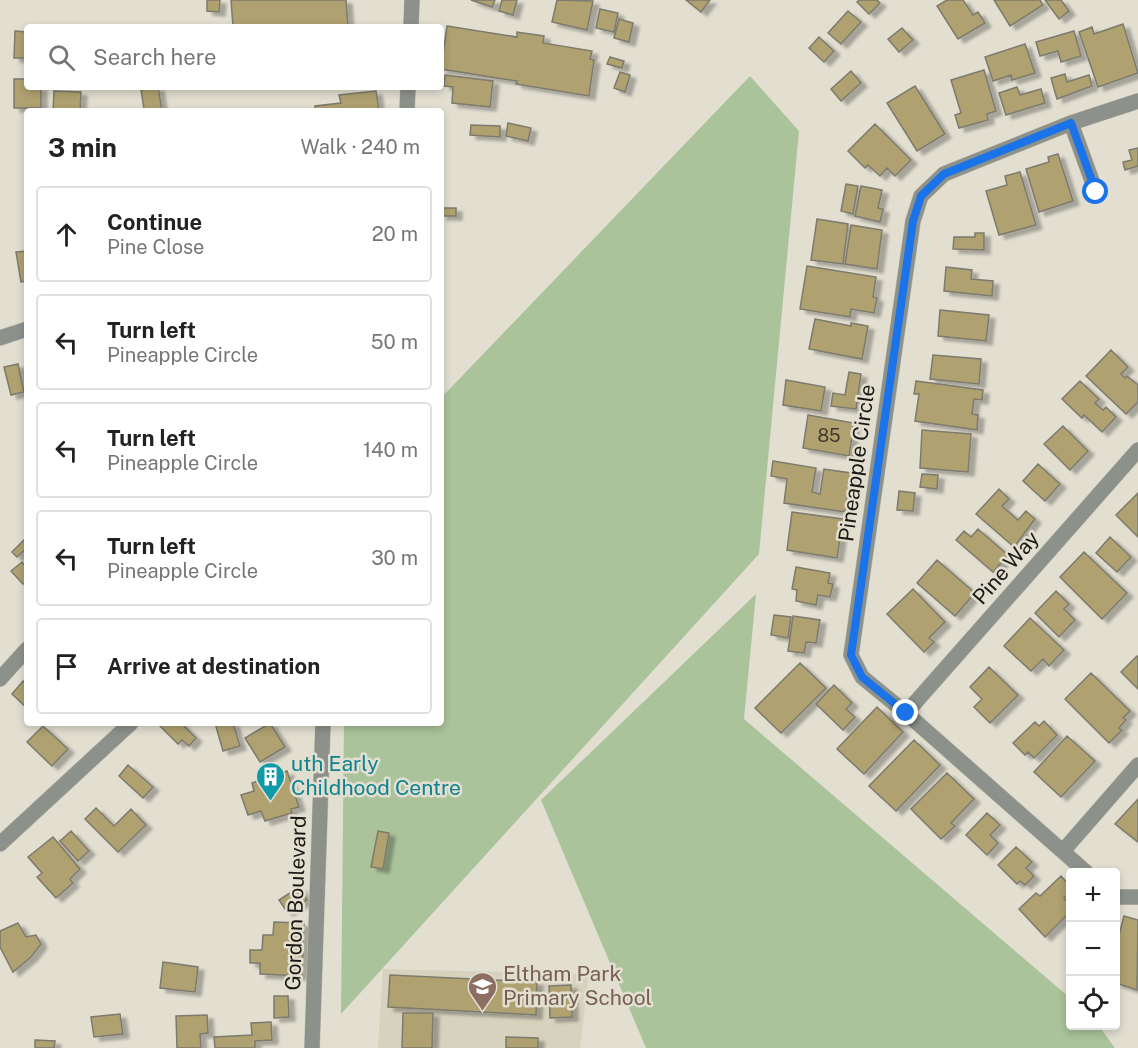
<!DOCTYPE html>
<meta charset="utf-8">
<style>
:root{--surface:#fff;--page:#f2f2f2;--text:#222;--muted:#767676;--line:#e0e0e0}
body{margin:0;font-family:"Public Sans",sans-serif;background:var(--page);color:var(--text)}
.controls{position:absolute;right:18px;bottom:18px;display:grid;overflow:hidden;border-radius:6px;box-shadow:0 3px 9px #0003}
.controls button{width:54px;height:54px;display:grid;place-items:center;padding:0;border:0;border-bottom:2px solid var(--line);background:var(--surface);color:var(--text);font:30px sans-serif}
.stop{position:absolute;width:18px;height:18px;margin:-14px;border:4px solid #1a73e8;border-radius:50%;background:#fff}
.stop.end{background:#1a73e8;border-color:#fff;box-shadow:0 2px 6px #0008}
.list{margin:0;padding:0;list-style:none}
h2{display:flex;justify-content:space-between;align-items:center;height:78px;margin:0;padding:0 24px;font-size:26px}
h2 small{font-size:20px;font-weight:400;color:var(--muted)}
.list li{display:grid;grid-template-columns:39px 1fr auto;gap:18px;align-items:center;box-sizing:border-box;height:96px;margin:0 12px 12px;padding:0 12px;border:2px solid var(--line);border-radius:6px}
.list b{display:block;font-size:22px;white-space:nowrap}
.list p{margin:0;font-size:20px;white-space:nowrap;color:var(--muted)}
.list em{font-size:20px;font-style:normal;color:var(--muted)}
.icon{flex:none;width:33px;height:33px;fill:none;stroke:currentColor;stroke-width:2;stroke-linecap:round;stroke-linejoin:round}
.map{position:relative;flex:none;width:1138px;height:1048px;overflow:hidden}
.search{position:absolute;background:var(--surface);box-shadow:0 3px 9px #0003;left:24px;top:24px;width:420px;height:66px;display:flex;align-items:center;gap:15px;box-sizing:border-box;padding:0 21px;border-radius:6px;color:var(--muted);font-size:22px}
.panel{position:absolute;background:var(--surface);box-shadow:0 3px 9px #0003;left:24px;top:108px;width:420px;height:618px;border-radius:6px}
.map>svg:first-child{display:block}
</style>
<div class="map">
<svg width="1138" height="1048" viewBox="0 0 1138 1048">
<defs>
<filter id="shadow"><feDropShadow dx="6" dy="4" stdDeviation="1.5" flood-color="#0004"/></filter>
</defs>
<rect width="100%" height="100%" fill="#e2dfd1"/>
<path fill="#d7d2be" d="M383,969L589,974L580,1048H378Z"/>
<path fill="#aac39a" d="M750,76L799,131L759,554L341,1014L344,723H441V398Z
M756,594L744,719L1070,998V1026H1099L1115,1048H646L541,800Z"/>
<path fill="#afa16f" stroke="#7d7a6e" stroke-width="1.5" filter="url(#shadow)" d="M207,0H220L219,12L207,11Z
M231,0H346L348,27H233Z
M471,0H495L492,7Z
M502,0H517L513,15L499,11Z
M557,0L593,1L587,30L552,22Z
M686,0H710L701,12Z
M859,0H877L880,3L869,14L857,2Z
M947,0H963L973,15L978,12L985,23L958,39L937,6Z
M994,0H1040L1043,5L1010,26Z
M1045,0H1061L1069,11L1059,19Z
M600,9L618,13L614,32L596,28Z
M848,11L861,22L841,44L828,33Z
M619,19L633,23L629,42L614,38Z
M1123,24L1138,73L1098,87L1079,32L1092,27L1094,34Z
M447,26L517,37V32L544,36L543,43L592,51L590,59L594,60L589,96L516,84L517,81L441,69Z
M902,28L913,40L899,52L888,39Z
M15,31L27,32V58H14Z
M1074,31L1081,56L1061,62L1058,51L1040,56L1036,42Z
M819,37L834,51L824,62L809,48Z
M1025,44L1035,73L1012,80L1011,75L993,81L985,57Z
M610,57L624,61L622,68L607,64Z
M984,70L996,111L987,114L988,120L959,128L955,115L961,113L951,80Z
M851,71L861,83L841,101L831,89Z
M620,72L630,75L625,92L614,88Z
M1065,74L1067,82L1089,75L1092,86L1057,99L1051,78Z
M445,75L493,81L490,107L452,103L453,87L444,86Z
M14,79H27V87H41V108H14Z
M915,86L945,134L917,151L887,103Z
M158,87L162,111H135L144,109L141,90Z
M1017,87L1020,95L1041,89L1045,103L1006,115L999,93Z
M54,91L81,92L80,111H53Z
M376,91L379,111H315V106L341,103L339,95Z
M508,123L531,128L528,141L506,136Z
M875,124L911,160L895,176L887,168L880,176L868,165L865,168L848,151Z
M471,125L500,126V137L470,135Z
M1138,148V166L1125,170L1123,162L1132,160L1129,150Z
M1058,154L1073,201L1039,212L1026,169L1049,162L1048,157Z
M1020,172L1036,225L999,235L986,191L1007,185L1005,176Z
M846,184L858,186L853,214L841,211Z
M861,186L882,190L878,208L883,209L880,222L855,216Z
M441,208H456V216H441Z
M817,219L848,224L843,264L811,260Z
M851,225L882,230L877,269L845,264Z
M975,233H984V250L953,249L954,237H975Z
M27,251V281L21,282L16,252Z
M807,266L876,277L873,297L877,298L874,313L851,309L850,317L800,309Z
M946,267L972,270L971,279L993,281L992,296L944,291Z
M940,310L989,315L986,341L938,336Z
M815,319L851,326V323L868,326L862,359L809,349Z
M1111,350L1128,367L1121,374L1125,378L1127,376L1138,385V402L1126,414L1086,376Z
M933,355L981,359L979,384L930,379Z
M18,364L24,392L11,395L4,367Z
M849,372L861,374L856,409L831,406L833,393L845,395Z
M786,380L825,387L821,411L783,405Z
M916,381L983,390L982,400L974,399L972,414L978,415L977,430L915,421L919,394H914Z
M1080,381L1099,399L1095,403L1103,410L1106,407L1116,417L1102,432L1084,415L1082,418L1062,399Z
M808,415L854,423L849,456L803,448Z
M1063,426L1088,451L1070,470L1044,444Z
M922,430L971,434L968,472L920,468Z
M773,461L816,468L812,492L820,494L824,469L851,473L845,512L784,503L787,479L771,476Z
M1038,464L1060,484L1045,501L1023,481Z
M922,474L938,475L937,489L920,487Z
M999,489L1009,499L1002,506L1018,520L1026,511L1035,519L1014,547L976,514Z
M899,491L915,493L913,511L897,510Z
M1138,493V537L1116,515Z
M792,512L843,519L837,558L787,550Z
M978,529L1008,555L993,572L956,540L964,531L971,537Z
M27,537V548L17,557L12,552Z
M1110,537L1131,557L1117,572L1096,553Z
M1084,552L1127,593L1102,619L1060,577Z
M937,560L975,593L955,616L917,583Z
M22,562L27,569V581L23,584L11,571Z
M796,567L830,573L828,583L833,584L830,597L818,595L816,605L796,601L797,590L792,589Z
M913,589L945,622L929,638L934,642L924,652L887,614Z
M1056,591L1069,604L1064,609L1075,620L1059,637L1035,613Z
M774,615L791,617L788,638L771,635Z
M793,616L820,620L816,643L806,642L804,653L788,651Z
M1030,618L1064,650L1049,666L1043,659L1031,671L1004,646Z
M1137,656L1138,657V689L1121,672Z
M800,663L826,688L781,733L755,708Z
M989,667L1018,695L990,723L974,707L982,699L970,687Z
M1091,673L1130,711L1123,718L1126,720L1119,728L1122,730L1109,743L1065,699Z
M23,681L27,685V708L12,694Z
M834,685L852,703L846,709L855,717L843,730L816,704Z
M877,707L903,732L864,774L837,749Z
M1044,721L1057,735L1034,758L1028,752L1025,755L1013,743L1035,722L1039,726Z
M163,723H181L196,738L189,746L182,740L178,744L160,726Z
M215,723H233L240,746L223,751Z
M270,723L285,747L260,762L245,738Z
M43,726L68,749L52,766L27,742Z
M1067,736L1095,761L1061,797L1034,772Z
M914,740L940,765L896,811L869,786Z
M128,765L153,787L143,798L119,776Z
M287,771L299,807L291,809L292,813L265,821L261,811L248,815L241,795L254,791L252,783Z
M947,773L974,799L951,823L955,826L941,839L911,809Z
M1138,799V842L1115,824Z
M96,808L114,826L131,809L146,825L118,852L85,819Z
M987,813L1000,825L990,835L998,843L987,855L966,835Z
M71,831L89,851L78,861L60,841Z
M378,831L389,833L383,869L371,867Z
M53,837L80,869L70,879L73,883L56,898L37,877L42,873L28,857Z
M1016,847L1032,862L1026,868L1034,876L1025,885L1020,881L1017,884L998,865Z
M1061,876L1070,886V892L1064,898L1070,906V912L1045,937L1019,909L1036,893L1040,896Z
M299,887L307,900L287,912L279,900Z
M1124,916L1138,920L1137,990L1116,983V946Z
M274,922L304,923L302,976L260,974V963H250V950H262L263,935H273Z
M18,923L26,937L36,935L41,944L31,957L13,972L0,947V931Z
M163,962L198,967L195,992L160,988Z
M390,975L537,982L536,1015L388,1007Z
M571,985L572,1017L550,1018L549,986Z
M274,996H288L289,1017L274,1018Z
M403,1013H433L432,1048H402Z
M120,1014L123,1034L94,1037L91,1017Z
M207,1015L208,1033L200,1034L201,1048H177L176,1016Z
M271,1022L272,1040L255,1041V1048H215L214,1037L252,1035L251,1023Z
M506,1037L538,1038V1048H506Z
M35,1040L55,1041L54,1048H35Z"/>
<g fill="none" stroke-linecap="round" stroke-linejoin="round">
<defs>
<path id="minor" d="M411,27L412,0
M407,111L408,87
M1071,123L1096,192
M0,338L27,329
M0,679L27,649
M906,713L1138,450
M0,844L131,723
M1063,851L1138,765
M1086,872L906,713L862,677L851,655L913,221L921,196L944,174L1071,123L1138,101
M1116,897H1138
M312,1048L323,723"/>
</defs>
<use href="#minor" stroke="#bebbaf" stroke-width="16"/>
<use href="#minor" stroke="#8d918b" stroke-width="15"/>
</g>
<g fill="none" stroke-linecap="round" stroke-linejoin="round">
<path stroke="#1a73e8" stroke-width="8" d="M906,713L862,677L851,655L913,221L921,196L944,174L1071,123L1096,192"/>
</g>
<defs>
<symbol id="building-pin" viewBox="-11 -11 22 30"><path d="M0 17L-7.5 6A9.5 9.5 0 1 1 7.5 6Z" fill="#0f9aa8" stroke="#e2dfd1"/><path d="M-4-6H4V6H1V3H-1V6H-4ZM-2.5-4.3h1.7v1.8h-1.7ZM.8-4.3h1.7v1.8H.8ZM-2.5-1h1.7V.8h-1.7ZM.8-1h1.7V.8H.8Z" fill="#fff"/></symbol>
<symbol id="school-pin" viewBox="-11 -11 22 30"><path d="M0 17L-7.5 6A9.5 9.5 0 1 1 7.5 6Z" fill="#8d6e63" stroke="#e2dfd1"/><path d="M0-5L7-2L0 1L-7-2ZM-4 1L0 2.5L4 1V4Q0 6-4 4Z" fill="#fff"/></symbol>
</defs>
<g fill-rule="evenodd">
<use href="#building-pin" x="254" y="760" width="33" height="45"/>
<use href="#school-pin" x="466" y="970" width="33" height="45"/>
</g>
<g text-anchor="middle" stroke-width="5" stroke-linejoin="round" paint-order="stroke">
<g font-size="18" fill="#3f3a2b">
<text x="829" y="442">85</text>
</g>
<g font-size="21" fill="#1a1814" stroke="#e2dfd1">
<text transform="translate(857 463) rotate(-82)" y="7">Pineapple Circle</text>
<text transform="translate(1006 568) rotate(-49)" y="7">Pine Way</text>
<text transform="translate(296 903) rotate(-88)" y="7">Gordon Boulevard</text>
</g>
<g font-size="21" fill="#0d838f" stroke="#e2dfd1" text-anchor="start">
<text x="291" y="771">uth Early<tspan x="291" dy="24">Childhood Centre</tspan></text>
</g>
<g font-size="21" fill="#785e54" stroke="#e2dfd1" text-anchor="start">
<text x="503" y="981">Eltham Park<tspan x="503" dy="24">Primary School</tspan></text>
</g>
</g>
</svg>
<div class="controls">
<button>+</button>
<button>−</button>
<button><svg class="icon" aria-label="locate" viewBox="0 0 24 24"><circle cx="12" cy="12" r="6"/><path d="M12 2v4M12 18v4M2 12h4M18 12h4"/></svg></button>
</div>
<div class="stop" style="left:1096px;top:192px"></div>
<div class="stop end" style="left:906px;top:713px"></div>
<div class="search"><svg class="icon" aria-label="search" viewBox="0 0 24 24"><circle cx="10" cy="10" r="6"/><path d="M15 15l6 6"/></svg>Search here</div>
<section class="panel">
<h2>3 min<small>Walk · 240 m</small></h2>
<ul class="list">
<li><svg class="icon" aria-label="ahead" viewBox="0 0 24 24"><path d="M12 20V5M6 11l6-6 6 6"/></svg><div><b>Continue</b><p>Pine Close</p></div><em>20 m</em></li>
<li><svg class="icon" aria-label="left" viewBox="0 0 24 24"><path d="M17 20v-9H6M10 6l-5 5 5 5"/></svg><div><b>Turn left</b><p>Pineapple Circle</p></div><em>50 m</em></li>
<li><svg class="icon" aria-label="left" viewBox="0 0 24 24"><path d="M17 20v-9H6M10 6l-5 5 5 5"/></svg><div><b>Turn left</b><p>Pineapple Circle</p></div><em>140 m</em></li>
<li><svg class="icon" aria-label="left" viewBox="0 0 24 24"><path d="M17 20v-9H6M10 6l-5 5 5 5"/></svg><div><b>Turn left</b><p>Pineapple Circle</p></div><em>30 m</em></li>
<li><svg class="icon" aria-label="arrive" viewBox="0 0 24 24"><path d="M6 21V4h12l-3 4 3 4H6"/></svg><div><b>Arrive at destination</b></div></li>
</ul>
</section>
</div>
